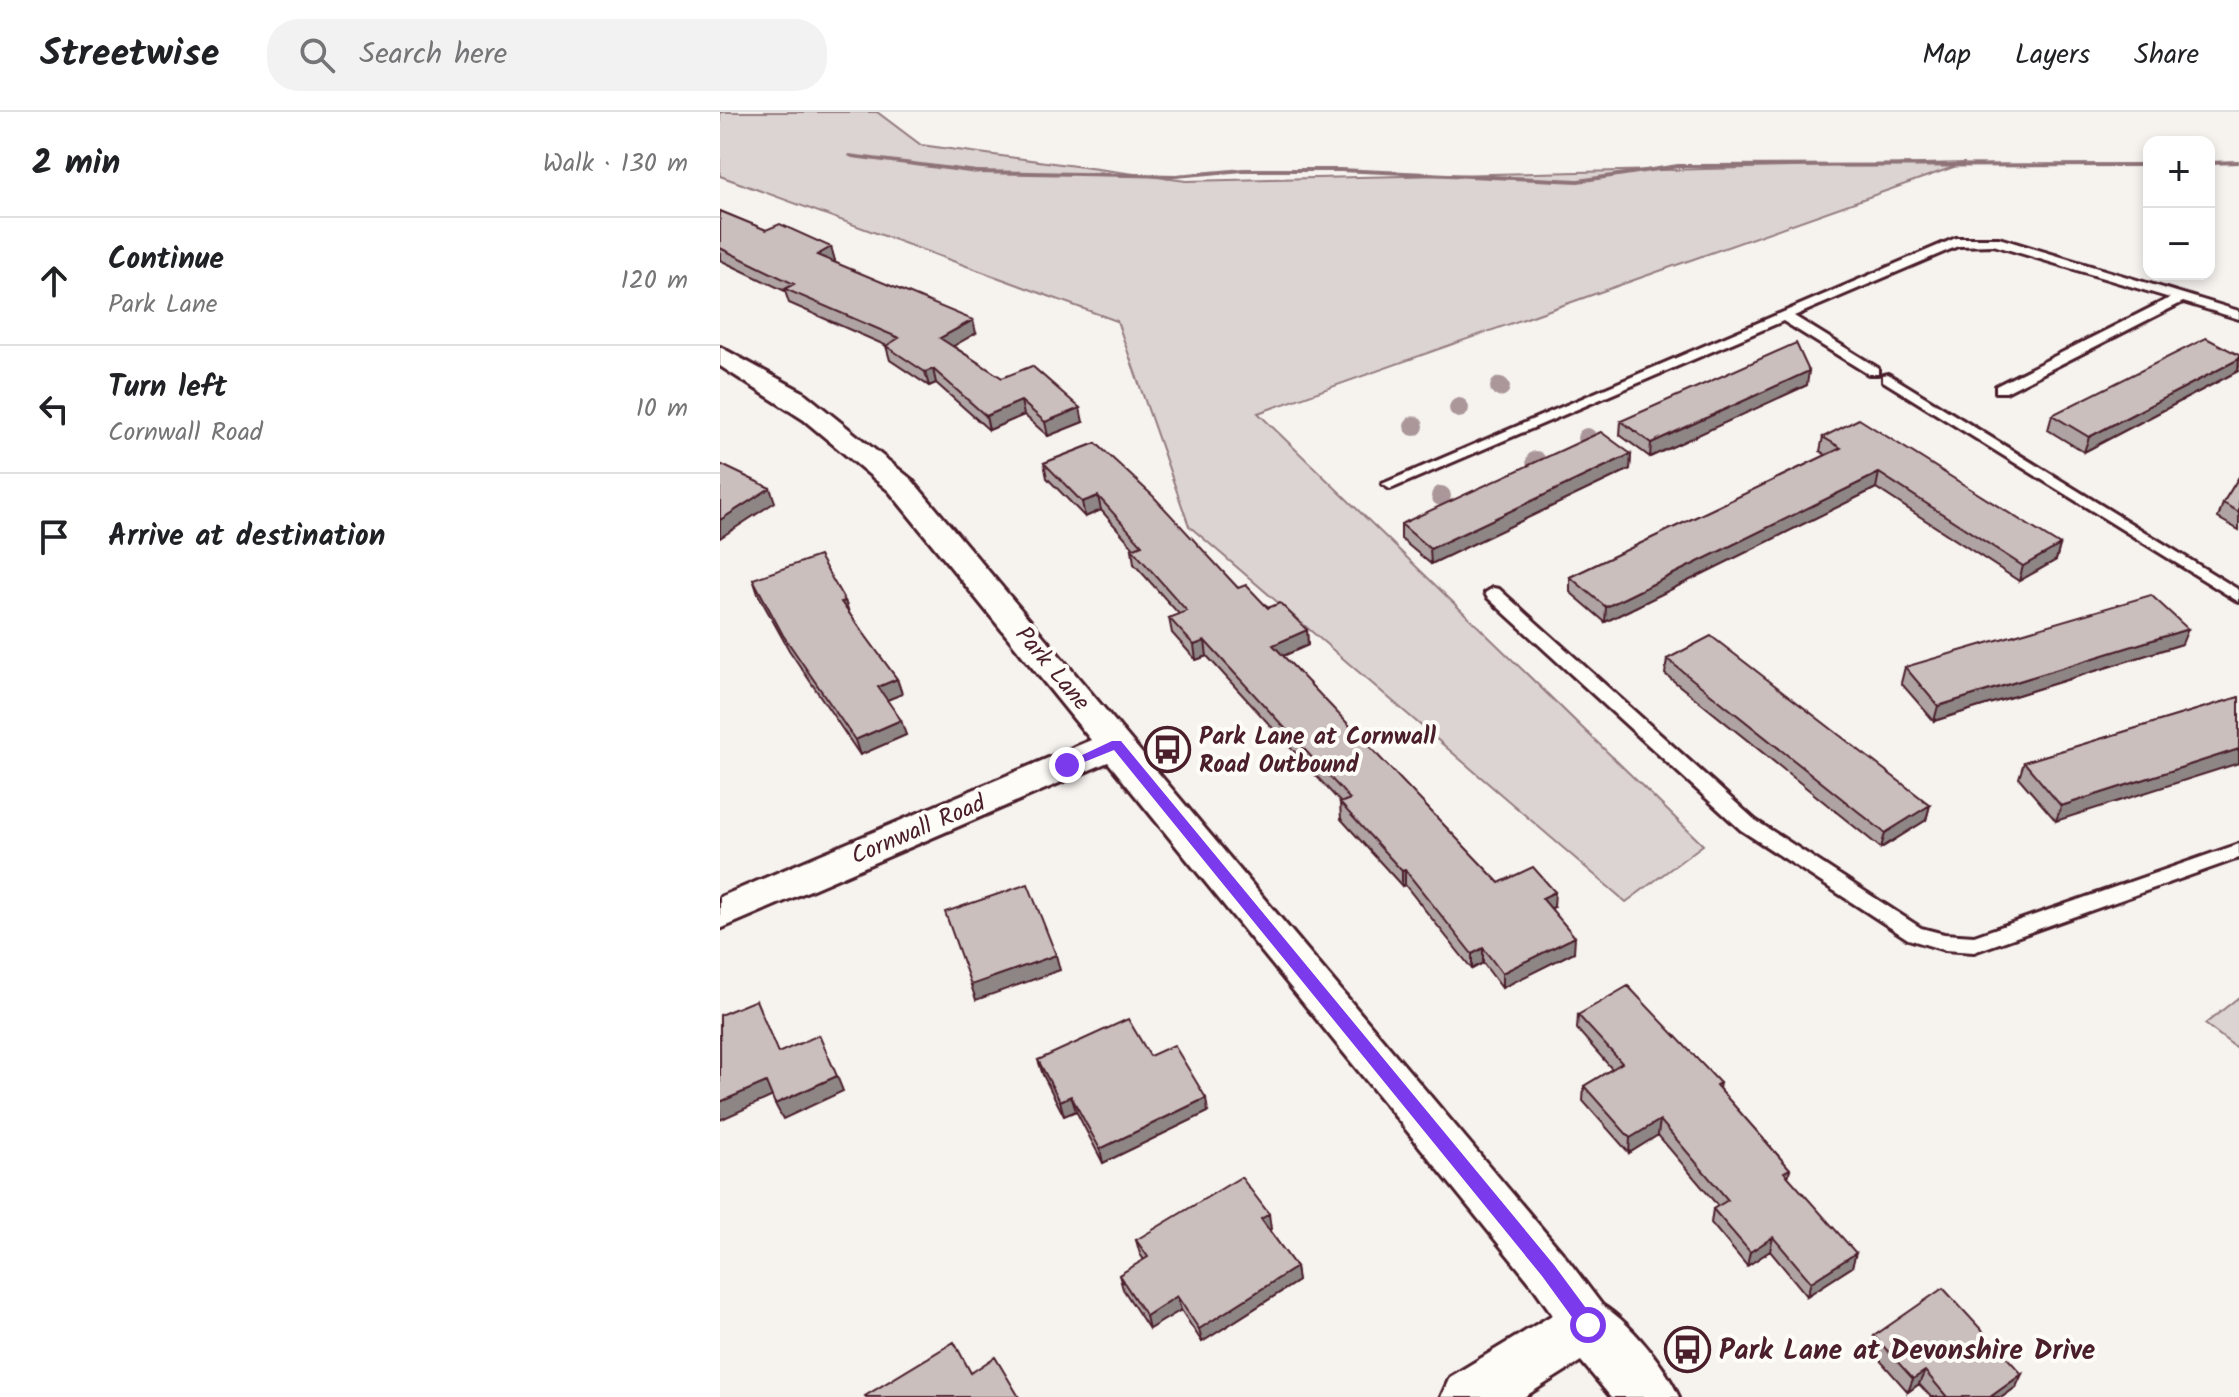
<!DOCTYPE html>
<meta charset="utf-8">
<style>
:root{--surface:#fff;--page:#f2f2f2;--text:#202124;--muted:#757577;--line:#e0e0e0}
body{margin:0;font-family:Kalam,sans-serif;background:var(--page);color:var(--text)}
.controls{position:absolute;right:24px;top:24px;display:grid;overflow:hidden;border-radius:16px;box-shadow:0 4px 12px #0003}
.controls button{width:72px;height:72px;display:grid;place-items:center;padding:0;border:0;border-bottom:2px solid var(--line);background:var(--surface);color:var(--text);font:40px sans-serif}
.stop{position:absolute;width:24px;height:24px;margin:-18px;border:6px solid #7c3aed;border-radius:50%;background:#fff}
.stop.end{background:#7c3aed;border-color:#fff;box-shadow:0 2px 8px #0008}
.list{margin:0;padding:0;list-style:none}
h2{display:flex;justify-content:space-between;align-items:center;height:104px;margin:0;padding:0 32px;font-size:34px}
h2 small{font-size:26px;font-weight:400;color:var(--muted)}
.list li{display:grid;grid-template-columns:52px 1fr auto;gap:24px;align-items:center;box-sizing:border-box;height:128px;padding:0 32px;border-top:2px solid var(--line)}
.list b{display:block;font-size:30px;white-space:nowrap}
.list p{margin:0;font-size:26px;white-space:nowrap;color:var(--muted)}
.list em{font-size:26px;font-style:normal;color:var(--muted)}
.icon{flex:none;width:44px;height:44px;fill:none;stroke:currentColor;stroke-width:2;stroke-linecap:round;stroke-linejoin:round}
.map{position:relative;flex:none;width:1519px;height:1285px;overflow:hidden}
header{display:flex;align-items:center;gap:48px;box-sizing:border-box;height:112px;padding:0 40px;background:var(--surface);border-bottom:2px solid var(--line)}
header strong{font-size:38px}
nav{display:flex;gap:44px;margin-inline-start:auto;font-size:28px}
.search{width:560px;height:72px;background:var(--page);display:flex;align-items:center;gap:20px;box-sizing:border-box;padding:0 28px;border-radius:32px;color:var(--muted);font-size:30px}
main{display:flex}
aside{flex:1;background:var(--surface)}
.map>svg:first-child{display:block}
</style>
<header>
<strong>Streetwise</strong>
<div class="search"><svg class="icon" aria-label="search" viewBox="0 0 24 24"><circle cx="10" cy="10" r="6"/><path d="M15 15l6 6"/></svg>Search here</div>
<nav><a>Map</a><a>Layers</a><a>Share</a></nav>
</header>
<main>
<aside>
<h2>2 min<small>Walk · 130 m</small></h2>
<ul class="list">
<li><svg class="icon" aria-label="ahead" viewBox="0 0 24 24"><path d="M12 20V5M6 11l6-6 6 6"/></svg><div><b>Continue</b><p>Park Lane</p></div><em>120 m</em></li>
<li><svg class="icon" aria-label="left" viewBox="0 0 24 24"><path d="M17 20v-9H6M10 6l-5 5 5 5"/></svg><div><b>Turn left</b><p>Cornwall Road</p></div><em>10 m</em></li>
<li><svg class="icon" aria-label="arrive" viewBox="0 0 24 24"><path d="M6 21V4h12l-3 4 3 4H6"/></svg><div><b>Arrive at destination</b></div></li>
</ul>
</aside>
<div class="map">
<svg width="1519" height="1285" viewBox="0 0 1519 1285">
<rect width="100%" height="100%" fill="#f6f3ef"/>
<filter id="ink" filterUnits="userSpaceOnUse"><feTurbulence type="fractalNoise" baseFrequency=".0125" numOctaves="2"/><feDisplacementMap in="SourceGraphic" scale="16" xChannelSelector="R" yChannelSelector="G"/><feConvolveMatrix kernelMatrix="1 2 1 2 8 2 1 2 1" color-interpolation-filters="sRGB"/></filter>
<g filter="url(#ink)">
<path fill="#dcd4d2" stroke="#937a7e" stroke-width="2" d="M0,0H157L201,33L466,69L1245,51L538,301L983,733L906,790L469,414L397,209L0,64Z
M1519,885V938L1485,912Z"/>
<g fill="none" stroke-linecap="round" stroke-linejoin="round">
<path fill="#8e7378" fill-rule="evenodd" d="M129,42L257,58L456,62L523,56H620L858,67L958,52L1429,51V55L958,56L858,71L620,60H523L456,66L257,62L132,46L128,44Z
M1519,48V52L1489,53V49Z"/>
<defs>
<path id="service" d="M1236,126H1279L1519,199V207L1463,190L1286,280H1276V274L1450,186L1273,133L1238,134L1074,204L1158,256V262H1148L1063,209L675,375L670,377L662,372Z
M1168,262L1519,478V490L1163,269V263Z
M773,476L779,477L1035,708L1201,816L1224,822L1254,824L1519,732V746L1254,840L1224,838L1188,827L1021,718L767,485L765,481Z"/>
<path id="minor" d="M0,235L83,280L191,367L844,1143L885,1197L892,1213L885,1229L868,1235L851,1229L812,1173L388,650L0,817V785L371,628L169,379L84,308L0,254Z"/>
<path id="tertiary" d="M868,1186C902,1199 944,1251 959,1285H891L861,1249L804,1285H721L730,1265L847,1194Z"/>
</defs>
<use href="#service" stroke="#4a1f2b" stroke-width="6"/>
<use href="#minor" stroke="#4a1f2b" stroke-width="6"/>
<use href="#tertiary" stroke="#4a1f2b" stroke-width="6"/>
<use href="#service" fill="#fdfcf7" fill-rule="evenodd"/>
<use href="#minor" fill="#fdfcf7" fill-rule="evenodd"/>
<use href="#tertiary" fill="#fdfcf7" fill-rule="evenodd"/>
</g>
<g fill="#ab979a">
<circle cx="780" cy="275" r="10"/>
<circle cx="739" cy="296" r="10"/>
<circle cx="694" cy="314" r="10"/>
<circle cx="867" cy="326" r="10"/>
<circle cx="816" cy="349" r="10"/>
<circle cx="721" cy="384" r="10"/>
</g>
<path fill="#afa4a3" stroke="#4a1f2b" stroke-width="2" d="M0,99L46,118L111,135L115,149L114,150L256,221L233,234L282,266L363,310L328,324L304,303L269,318L216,271L209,274L170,248L166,234H167L69,191L65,179L0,148Z
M1519,243V255L1518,259L1364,340L1328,318L1332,303Z
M1087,273L930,345L900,323L901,309Z
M1103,325L1340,433L1336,448L1299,469L1156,376L885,510L850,480V465L1106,343L1100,339Z
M376,331L518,476L587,518L588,533L563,544L779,771L834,795L831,796L854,840L782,876L763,851L752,857L685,773L682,774L621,707L620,691H621L487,544L476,548L452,521L449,506L459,502L414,452L412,437L414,436L381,398L365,405L327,366L324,351Z
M911,342L910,357L711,452L681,427V412Z
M1519,365V418L1498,406L1503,391Z
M33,467L125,489L130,503L177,567L182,582L167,588L186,623L140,643L69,538L38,482Z
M1462,532L1214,609L1181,571L1185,555Z
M947,547L1210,693L1206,708L1161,736L945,562Z
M1519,585L1336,709L1299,666L1304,650Z
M858,903L1000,971L999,977L1070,1057L1068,1065L1132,1155L1087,1184L1050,1139L1027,1154L991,1111L993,1097L998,1094L938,1023L909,1041L863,989L864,974L892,957L857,917Z
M430,944L488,1000L383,1051L356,999L344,1004L323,963L318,948Z
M551,1117L549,1118L576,1155L578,1169L482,1230L461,1198L429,1217L403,1177L399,1163L424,1148L420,1142L416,1128Z
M1154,1224L1296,1275L1282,1285H1211L1199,1272L1188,1280L1150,1237Z"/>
<path fill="#8e8685" stroke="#4a1f2b" stroke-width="2" d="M111,135L115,149L101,156L97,143Z
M253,208L256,221L223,240L220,226Z
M1519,247L1518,259L1364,340L1369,325Z
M213,257L216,271L209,274L205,260Z
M1089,259L1087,273L930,345L931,331Z
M301,289L304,303L269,318L266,304Z
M360,296L363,310L328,324L325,310Z
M911,342L910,357L711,452L710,437Z
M1159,361L1156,376L885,510L886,495Z
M50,376L55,390L0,426V408Z
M378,384L381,398L365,405L362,390Z
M1340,433L1336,448L1299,469L1303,454Z
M125,489L130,504L121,490Z
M1468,517L1462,532L1214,609L1218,594Z
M587,518L588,533L554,548L553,533Z
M485,529L487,544L476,548L474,533Z
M177,567L182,582L162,590L158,575Z
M181,608L186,623L140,643L135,628Z
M1519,637V651L1336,709L1341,694Z
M1210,693L1206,708L1161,736L1165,721Z
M685,758V773L682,774V759Z
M835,780L834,795L821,801L822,786Z
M855,825L854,840L782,876V861Z
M763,836V851L752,857V842Z
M336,843L340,858L256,888L251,873Z
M117,964L123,979L63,1007L55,992Z
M46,970L53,984L0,1008V990Z
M351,984L356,999L344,1004L340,989Z
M486,986L488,1000L383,1051L380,1037Z
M940,1008L938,1023L909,1041L910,1026Z
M549,1102L551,1117L543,1121L541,1107Z
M1053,1125L1050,1139L1027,1154L1030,1140Z
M1136,1141L1132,1155L1087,1184L1091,1170Z
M576,1155L578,1169L482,1230L479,1217Z
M457,1184L461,1198L429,1217L426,1204Z
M1205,1259L1199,1272L1188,1280L1193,1267Z
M1302,1262L1296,1275L1282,1285H1270Z"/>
<path fill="#cbbfbe" stroke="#4a1f2b" stroke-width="2" d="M0,99L46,118L60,112L111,135L97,143L253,208L220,226L282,266L312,254L360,296L325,310L301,289L266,304L213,257L205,260L166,234L179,226L65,177L74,172L0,136Z
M1486,226L1519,243V247L1369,325L1332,303Z
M1076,231L1089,259L931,331L901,309Z
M1139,307L1340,433L1303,454L1159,361L886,495L850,465L1121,336L1103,325Z
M881,320L911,342L710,437L681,412Z
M376,331L433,384L518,476L526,473L548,496L560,491L587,518L553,533L779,771L813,755L835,780L822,786L855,825L782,861L763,836L752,842L685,758L682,759L620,691L630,687L485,529L474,533L449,506L467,499L412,437L422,433L378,384L362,390L324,351Z
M0,352L50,376L0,408Z
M1519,365V400L1503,391Z
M99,444L125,489L121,490L177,567L158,575L181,608L135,628L63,523L33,467Z
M1431,483L1468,517L1218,594L1185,555Z
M991,524L1210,693L1165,721L947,547Z
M1519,585V637L1341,694L1304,650Z
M308,772L336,843L251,873L225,800Z
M908,874L1000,971L996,973L1070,1057L1064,1060L1136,1141L1091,1170L1053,1125L1030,1140L993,1097L1008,1088L940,1008L910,1026L864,974L902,951L858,903Z
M36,888L58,941L99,923L117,964L55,992L46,970L0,990V903Z
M408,907L430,944L454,933L486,986L380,1037L351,984L340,989L318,948Z
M521,1065L549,1102L541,1107L576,1155L479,1217L457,1184L426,1204L399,1163L428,1145L416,1128Z
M1223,1176L1302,1262L1270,1285H1227L1205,1259L1193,1267L1154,1224Z
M234,1230L251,1261L275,1245L299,1285H146L145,1284Z"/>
</g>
<path fill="#7c3aed" d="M392,629H401L834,1153L874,1207V1219H862L822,1164L394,638L347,657L341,653Z"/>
<defs>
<symbol id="bus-ring" viewBox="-11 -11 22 22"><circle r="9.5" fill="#fdfcf7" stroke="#4a1f2b" stroke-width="1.5"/><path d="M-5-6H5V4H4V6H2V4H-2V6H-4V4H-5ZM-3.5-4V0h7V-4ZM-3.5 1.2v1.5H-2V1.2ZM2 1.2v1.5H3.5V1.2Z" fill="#4a1f2b"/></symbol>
</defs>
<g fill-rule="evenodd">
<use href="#bus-ring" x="422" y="612" width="51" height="51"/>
<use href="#bus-ring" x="942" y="1212" width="51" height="51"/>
</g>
<g text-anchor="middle" stroke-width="8" stroke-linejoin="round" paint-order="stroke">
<g font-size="24" fill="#4a1f2b" stroke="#fdfcf7">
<text transform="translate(333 556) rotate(50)" y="8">Park Lane</text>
<text transform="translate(198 717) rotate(-23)" y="8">Cornwall Road</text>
</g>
<g font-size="24" font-weight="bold" fill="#4a1f2b" stroke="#fdfcf7" text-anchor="start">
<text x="479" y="632">Park Lane at Cornwall<tspan x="479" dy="28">Road Outbound</tspan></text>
</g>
<g font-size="28" font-weight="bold" fill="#4a1f2b" stroke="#fdfcf7" text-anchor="start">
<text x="999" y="1247">Park Lane at Devonshire Drive</text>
</g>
</g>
</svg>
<div class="controls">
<button>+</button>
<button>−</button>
</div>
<div class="stop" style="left:868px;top:1213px"></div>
<div class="stop end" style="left:347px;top:653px"></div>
</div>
</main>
